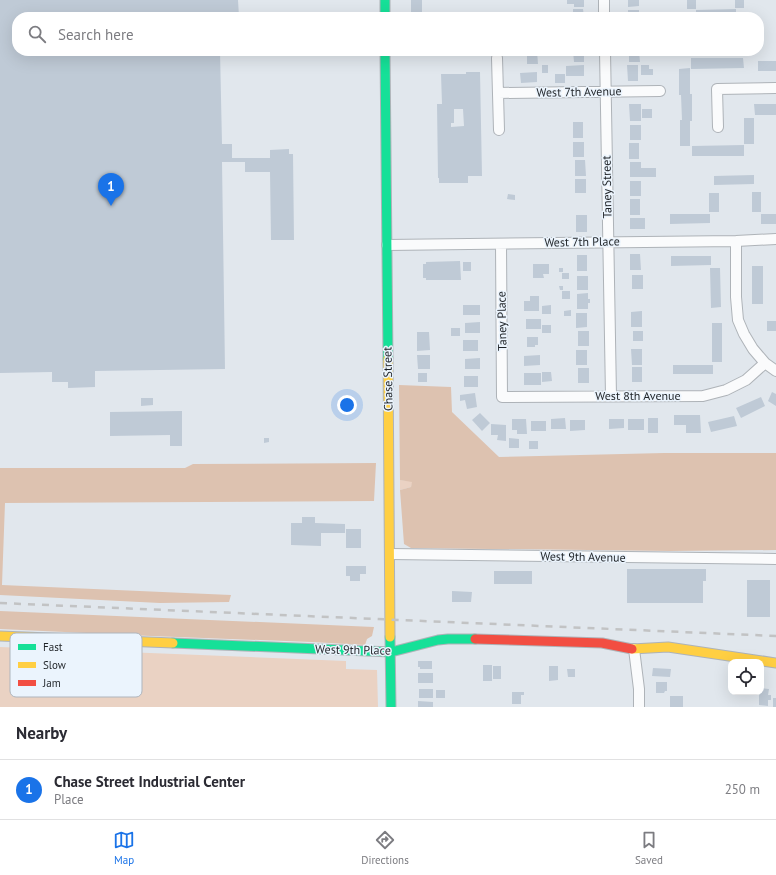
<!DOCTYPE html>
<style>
:root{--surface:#fff;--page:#f2f2f3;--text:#2b2b33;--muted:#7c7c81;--line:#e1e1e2;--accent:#1a73e8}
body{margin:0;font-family:"PT Sans",sans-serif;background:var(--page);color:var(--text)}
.controls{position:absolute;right:12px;bottom:12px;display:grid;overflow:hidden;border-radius:8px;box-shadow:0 4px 16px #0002}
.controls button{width:36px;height:36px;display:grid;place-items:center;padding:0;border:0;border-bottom:1px solid var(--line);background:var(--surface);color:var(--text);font:20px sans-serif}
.you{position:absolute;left:347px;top:405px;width:14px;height:14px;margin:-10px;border:3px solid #fff;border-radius:50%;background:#1a73e8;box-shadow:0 0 0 6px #1a73e833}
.badge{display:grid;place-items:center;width:26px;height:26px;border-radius:50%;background:var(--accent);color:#fff;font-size:13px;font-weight:700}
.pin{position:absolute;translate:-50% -33px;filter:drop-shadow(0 1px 2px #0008)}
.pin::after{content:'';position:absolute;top:21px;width:14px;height:12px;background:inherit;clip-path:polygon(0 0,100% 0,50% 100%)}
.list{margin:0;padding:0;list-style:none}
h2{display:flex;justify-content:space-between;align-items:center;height:52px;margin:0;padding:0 16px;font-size:17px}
h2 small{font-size:13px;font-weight:400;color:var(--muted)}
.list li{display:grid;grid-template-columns:26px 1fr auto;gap:12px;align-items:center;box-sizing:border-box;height:60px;padding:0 16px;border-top:1px solid var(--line)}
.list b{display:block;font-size:15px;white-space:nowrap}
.list p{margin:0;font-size:13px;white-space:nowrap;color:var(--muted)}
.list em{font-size:13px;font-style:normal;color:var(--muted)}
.icon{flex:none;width:22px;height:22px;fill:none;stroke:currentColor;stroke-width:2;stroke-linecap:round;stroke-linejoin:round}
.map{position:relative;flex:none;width:776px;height:707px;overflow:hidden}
.search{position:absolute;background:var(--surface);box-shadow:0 4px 16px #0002;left:12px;right:12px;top:12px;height:44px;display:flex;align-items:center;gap:10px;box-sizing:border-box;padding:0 14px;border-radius:16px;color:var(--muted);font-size:15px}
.sheet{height:112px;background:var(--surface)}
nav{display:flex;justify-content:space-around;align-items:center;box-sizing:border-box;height:56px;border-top:1px solid var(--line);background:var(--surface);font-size:11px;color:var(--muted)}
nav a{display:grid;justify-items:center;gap:2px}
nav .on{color:var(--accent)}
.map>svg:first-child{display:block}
</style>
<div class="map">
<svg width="776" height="707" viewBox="0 0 776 707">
<rect width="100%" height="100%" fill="#e1e7ed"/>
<path fill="#ead2c3" d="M400,480L413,481L411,487L400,490Z
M0,647L346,661V669L377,670L378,707H0Z"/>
<path fill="#ddc2b0" d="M399,385L451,387L452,412L499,457L664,453H776V550L670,551L411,548L404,544L400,490L411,487L412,482L400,480Z
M376,463L374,501L5,503L2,585L231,595L229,602L160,603L0,595V468H185L193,464Z
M0,611L374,627L372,636L367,639L365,645L312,642L151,636L0,629Z"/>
<path fill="#bfcad6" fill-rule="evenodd" d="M0,0H238L239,17H17V51H220L222,144H232V158H270V150L289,149V154H293L294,240H271L270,172H245V162H222L225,369L95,371V387L68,388V382H52V372L0,373Z
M411,0H422V13H411Z
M567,0H584V7H574V4H567Z
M628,0H639V6L628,7Z
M687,0H696V9H687Z
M735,0H744V8H735Z
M573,9H583L584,17H573Z
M736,9V17H696V10Z
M628,10H639V17H628Z
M527,51H537L538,64H527Z
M573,51H584V62H574Z
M629,51H639L640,62H629Z
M691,58H743L744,68L691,69Z
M758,61H776V71H758Z
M542,65H548V73H542Z
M584,65V76H566V66Z
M627,65H638V81H628Z
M641,65H649V69H653V75H641Z
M690,68V94H692V121H690V146H680V120H682L681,95H679V69Z
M466,72H480L482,176H468V183H439V178H438L437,104H442L441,74H466ZM454,109H463L464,126L451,127V123H454Z
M537,72V82L521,83L520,73Z
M555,74H565V83H555Z
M629,104H641V121H630Z
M754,104H776V115H755Z
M642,109H652V118H642Z
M744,118H754V144H744Z
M573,122H583V138H573Z
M630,125H641V140H630Z
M573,142H584V157H573Z
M629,143H639V159H629Z
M744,145V156H692V146Z
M575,160H585L586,176H575Z
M630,162H641V168H656V177H630Z
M754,175V184L714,185V176Z
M575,179H586V193H575Z
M630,181H641V196H630Z
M752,192H761V212H752Z
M709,193H719V212H709Z
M508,194L515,195V200L507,199Z
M630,199H640V215H630Z
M670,214H710V223L670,224Z
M761,214H776V224H761Z
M576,215H587V232H576Z
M630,218H645V229H630Z
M630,254H640L641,270H630Z
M577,255H587V271H577Z
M671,256H711V265L671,266Z
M460,261L461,280H426V278H423V264H426V262Z
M463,262H471V271H463Z
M533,264H549V274H543L544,278H533Z
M752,266H763V304H752Z
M559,268H563V272H559Z
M710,268H720L721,307L711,308Z
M562,273H569V279H562Z
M632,275H643V289H632Z
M577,276H588V290H577Z
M559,286H563V290H560Z
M562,291H570V299H562Z
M588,293V299H590V303H588V309H577V294Z
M530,296H539V311H524V301H530Z
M463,305H480V315H463Z
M551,305V314H542V306Z
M571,310V316H564V311Z
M642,311V327H631V312Z
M576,313H587V327L576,328Z
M526,319H541V329H526Z
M767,321H776V331H767Z
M480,322V333H465V323Z
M712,323H722V362H712Z
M542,325H551V333H542Z
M451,328H460V336H451Z
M578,331H589V346H578Z
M633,331H643V341H633Z
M417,332H429L430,350L417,351Z
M527,337H538V345H535V347H527Z
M463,340H478V351H463Z
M631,349H642V365H632Z
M576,350H587V365H576Z
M417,355H430V369H418Z
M540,355V365L524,366V356Z
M480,358V369H465V359Z
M673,365H713V374H673Z
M632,367H642V382H632Z
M578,368H589V383H578Z
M542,372H551L552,381L542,382Z
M418,373H427V382H418Z
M524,373H541V385H524Z
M464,376H478V387H464Z
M772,392L776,394V406L768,401Z
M475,393L477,407L467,409L465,400L460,401V395Z
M761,397L765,406L741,418L736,408Z
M141,398H153V405L141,406Z
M182,411V446H170V435L110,436V412Z
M480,413L490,423L482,431L472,420Z
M674,415H700L701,433H686V425H674Z
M734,416L737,426L711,432L708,422Z
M565,418L566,429H551V419Z
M648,418H658V433H648Z
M512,419H526L527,434H517V430H512Z
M609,419H624V428L609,429Z
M628,419H644V430H628Z
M570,420H585V430L570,431Z
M531,421H546V431H531Z
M491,424L506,425V441L497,440L498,435H491Z
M264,438H269V442L264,443Z
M509,438L519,439V448H509Z
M529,441H538V449H529Z
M302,517H315V523L345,524V533H321V546L291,545V523H302Z
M346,529H361V548H346Z
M346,566H366V574H360V581H350V576H346Z
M627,569H706V581H703V603H627Z
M494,571H532V584H494Z
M747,580H770V617H747Z
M452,591L472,592L471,602H452Z
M418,661H432V669H420V667H418Z
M483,665H492V681H483Z
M493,666H501V679H493Z
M549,666H558V680L549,681Z
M653,668L671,669L670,677L652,676Z
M567,669H575V677H568Z
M418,673H433V683H418Z
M656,682H667V691H665L664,693H656Z
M761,688L769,689L768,695H771V700H768V706L759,705V692H761Z
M419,689H433V698H419Z
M436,690H445V698H436Z
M512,692H524V695H521V704H512Z
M670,696H683V707H670Z
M773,698H776V707H773Z
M418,701L433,702V707H418Z"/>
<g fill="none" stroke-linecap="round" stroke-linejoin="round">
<defs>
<path id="street" d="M604,0V17
M605,51L611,396
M497,58L499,130
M498,93L660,91
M718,127L717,89L776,88
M736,241V297L738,320L744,334L753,349L765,363L776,371
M501,244L502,397L703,396L726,390L746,380L765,363
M387,245L736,241L776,239
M390,554L776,559
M634,649L639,689V707"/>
<path id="fast" d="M385,0V17
M385,51L388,359
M390,637L391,707
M173,643L391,652L438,640L448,639H475"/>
<path id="slow" d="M388,359L390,637
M0,636L173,643
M632,649L668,647L776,663"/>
<path id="jam" d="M475,639L602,643L632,649"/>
</defs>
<use href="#street" stroke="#aeb3b8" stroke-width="12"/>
<use href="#fast" stroke="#aeb3b8" stroke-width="11"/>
<use href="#slow" stroke="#aeb3b8" stroke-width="11"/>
<use href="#jam" stroke="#aeb3b8" stroke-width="11"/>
<use href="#street" stroke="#fafbfc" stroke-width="10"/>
<use href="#fast" stroke="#16e098" stroke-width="9"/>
<use href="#slow" stroke="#ffcf43" stroke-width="9"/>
<use href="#jam" stroke="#f24e42" stroke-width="9"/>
<path stroke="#c2c3c4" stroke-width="2.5" stroke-dasharray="7 7" stroke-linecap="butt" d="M0,603L776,636"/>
</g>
<g text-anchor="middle" stroke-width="3" stroke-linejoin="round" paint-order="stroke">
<g font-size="12" fill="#1f2327" stroke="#ebf4fd">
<text transform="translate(579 92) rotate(-1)" y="4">West 7th Avenue</text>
<text transform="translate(607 187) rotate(-91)" y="4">Taney Street</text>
<text transform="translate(582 242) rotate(-1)" y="4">West 7th Place</text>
<text transform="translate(502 321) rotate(-91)" y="4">Taney Place</text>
<text transform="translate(388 379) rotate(-91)" y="4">Chase Street</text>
<text x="638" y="400">West 8th Avenue</text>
<text transform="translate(583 557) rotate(1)" y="4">West 9th Avenue</text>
<text transform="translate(353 650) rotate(1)" y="4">West 9th Place</text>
</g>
</g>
<rect x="10" y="633" width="132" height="64" rx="6" fill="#ebf4fd" stroke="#aeb5bd" stroke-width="1"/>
<rect x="18" y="644" width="18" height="6" fill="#16e098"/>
<rect x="18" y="662" width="18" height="6" fill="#ffcf43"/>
<rect x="18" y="680" width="18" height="6" fill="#f24e42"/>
<g font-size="11" fill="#1f2327">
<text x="43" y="651">Fast</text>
<text x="43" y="669">Slow</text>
<text x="43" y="687">Jam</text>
</g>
</svg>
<div class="controls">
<button><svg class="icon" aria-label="locate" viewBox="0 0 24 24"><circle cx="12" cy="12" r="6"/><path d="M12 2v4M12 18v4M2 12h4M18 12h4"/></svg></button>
</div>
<div class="you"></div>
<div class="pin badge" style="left:111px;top:206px">1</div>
<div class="search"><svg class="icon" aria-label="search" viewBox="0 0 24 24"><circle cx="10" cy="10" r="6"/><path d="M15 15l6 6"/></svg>Search here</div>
</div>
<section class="sheet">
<h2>Nearby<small></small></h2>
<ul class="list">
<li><span class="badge">1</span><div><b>Chase Street Industrial Center</b><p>Place</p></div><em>250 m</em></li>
</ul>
</section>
<nav>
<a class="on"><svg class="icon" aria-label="map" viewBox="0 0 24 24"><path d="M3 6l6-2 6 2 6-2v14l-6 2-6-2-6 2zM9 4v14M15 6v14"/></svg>Map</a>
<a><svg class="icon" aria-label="directions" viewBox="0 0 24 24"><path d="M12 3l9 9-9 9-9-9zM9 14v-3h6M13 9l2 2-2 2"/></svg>Directions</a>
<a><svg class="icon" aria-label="saved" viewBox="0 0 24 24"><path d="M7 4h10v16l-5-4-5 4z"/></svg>Saved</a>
</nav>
